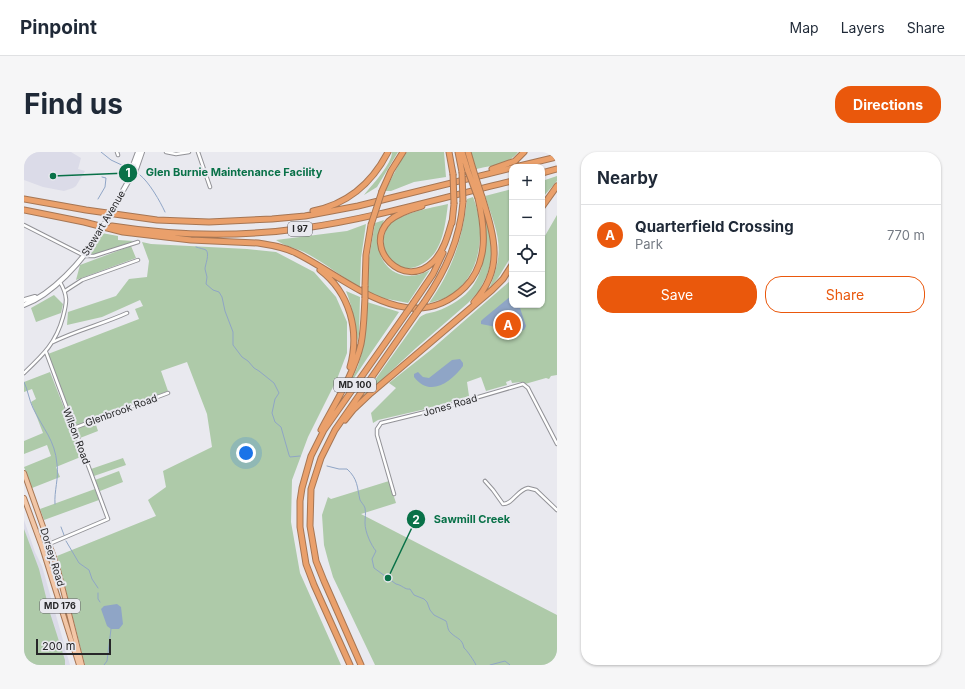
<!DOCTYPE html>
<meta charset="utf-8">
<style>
:root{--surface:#fff;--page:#f6f6f7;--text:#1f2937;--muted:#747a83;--line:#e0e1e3;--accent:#ea580c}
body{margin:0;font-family:Inter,sans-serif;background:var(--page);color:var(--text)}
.controls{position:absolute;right:12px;top:12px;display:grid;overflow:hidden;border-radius:8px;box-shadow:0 1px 3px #0004}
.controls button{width:36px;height:36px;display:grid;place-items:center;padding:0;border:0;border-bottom:1px solid var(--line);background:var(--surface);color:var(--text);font:20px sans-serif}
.scale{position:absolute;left:12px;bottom:10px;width:75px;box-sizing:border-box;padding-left:4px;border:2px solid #272729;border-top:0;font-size:11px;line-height:14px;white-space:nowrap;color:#272729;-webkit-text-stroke:3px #e9e9ef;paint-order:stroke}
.you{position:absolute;left:222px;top:301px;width:14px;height:14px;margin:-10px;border:3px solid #fff;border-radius:50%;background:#1a73e8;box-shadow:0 0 0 6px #1a73e833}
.badge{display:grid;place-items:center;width:26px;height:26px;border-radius:50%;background:var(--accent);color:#fff;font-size:13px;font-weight:700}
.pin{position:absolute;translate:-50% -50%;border:2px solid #fff;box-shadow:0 1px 4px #0006}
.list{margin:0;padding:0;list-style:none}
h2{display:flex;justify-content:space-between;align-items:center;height:52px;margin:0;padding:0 16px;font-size:17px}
h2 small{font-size:13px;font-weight:400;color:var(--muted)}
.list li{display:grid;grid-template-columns:26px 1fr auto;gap:12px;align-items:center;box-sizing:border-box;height:60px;padding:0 16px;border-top:1px solid var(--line)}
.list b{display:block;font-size:15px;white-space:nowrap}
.list p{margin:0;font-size:13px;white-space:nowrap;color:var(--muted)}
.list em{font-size:13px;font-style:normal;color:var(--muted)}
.actions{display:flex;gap:8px;padding:12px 16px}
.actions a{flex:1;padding:9px 0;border:1px solid var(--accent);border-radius:16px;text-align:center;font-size:14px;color:var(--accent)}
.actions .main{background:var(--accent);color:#fff}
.icon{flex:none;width:22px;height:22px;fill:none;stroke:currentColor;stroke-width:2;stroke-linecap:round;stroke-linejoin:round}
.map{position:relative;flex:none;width:533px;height:513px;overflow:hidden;border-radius:16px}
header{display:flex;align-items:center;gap:24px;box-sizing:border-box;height:56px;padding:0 20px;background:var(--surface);border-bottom:1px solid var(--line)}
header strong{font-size:19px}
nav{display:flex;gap:22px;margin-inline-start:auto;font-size:14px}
.intro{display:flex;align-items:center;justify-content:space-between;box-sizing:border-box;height:96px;padding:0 24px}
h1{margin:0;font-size:28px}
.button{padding:10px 18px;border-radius:16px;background:var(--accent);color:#fff;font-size:14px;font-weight:700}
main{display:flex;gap:24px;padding:0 24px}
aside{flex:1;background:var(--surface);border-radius:16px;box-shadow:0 1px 3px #0004}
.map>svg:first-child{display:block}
</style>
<header>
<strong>Pinpoint</strong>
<nav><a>Map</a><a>Layers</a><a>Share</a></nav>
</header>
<div class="intro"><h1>Find us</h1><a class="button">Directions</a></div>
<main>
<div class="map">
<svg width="533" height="513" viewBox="0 0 533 513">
<rect width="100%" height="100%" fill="#e9e9ef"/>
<path fill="#dbdbe8" d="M0,0H47L57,6L54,17L61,19L52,34L49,36L40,39L19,35L0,28Z
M0,368L11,400L18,414L46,513H0Z"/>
<path fill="#aecaa9" d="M368,0H374L353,35L340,43C348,33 368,12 368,0Z
M383,0H420L422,25L390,30L367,39H361L377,8Z
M447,0H494C486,12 465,14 452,17Z
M533,24V29L518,46V29Z
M488,37V103L474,126L465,137C482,96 474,83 461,44Z
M449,45C462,77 458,122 428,142C421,147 412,149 405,151C428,119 439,86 443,47Z
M424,52C422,67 420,85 413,97C402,117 373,126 362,101C359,94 359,87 361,80C363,76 365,72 368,70C382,60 407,56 424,52Z
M461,62L468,92L467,109L463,123L455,139L444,151L392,196L338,246L396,165C401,161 407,161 413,159C419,157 427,153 433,149C463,130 463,93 461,62Z
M533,63V223L527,224L525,227L522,226L501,232L497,230L488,231L487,228L482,230L483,233L462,239L457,225L443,230L445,244L406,256L354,268L349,271L347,261L372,236L365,231L408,197L486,129L488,128V153H518V89Z
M360,68C359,72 356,76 355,80C351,96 358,116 375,122C385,126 397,123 406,118L384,151L358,146L344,140V112L351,71Z
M342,72L337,106L336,135C317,125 300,110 280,100C271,96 260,94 252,88L323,79Z
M72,80L94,84V88L110,89L61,106Z
M118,90L127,92L223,97L252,100L290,120L312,145L323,170V201L313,227L284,285L268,328L267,370L276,421L317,513H61L33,404L132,364L124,348L142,335L139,319L188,295L183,262L163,210L137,219L144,239L51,274L24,202L115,167L111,157L119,154L116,148L78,165L43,173L44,160L92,144L105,127L123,125L125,109Z
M107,94L112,106L52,128L56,113Z
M322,139L336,145L335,182L332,194C333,175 329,157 322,139Z
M30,143L39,152L37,161L12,170L7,156Z
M343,150L375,160L344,205L318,244C323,234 330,224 334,214C341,193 343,172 343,150Z
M26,220L59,304L32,315L36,325L8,336L0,315L27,304L23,293L0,302V289L19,281L7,250L12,247L8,237L0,240V230Z
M71,270L74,279L56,286L52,277Z
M99,306L102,313L70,324L67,317Z
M95,319L99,330L76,339L71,328Z
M365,329L372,351L337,362L533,463V513H351L309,425L304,408L300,393L298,363L304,345L307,347Z
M71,337L75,348L20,368L16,357Z
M0,377L15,417L26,461L41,508V513H0Z"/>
<path fill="#8fa5c6" d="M488,143V153H495L502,174L500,178L493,179L457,172V169L459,167Z
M436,207L439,211V214C427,230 406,246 390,225V222L394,220L399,225L405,226L428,208Z
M93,452L97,455L99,472L95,477H87L83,474L77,457L80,454Z"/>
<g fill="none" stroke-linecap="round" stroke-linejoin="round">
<path stroke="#8fa5c6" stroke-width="1" d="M77,0L87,8L102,15
M116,23C125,30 136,49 141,60
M74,47L81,35L82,26L78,25
M172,95C175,96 180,97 182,98C186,102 181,113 181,117L183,125L182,132L189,138L195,140L198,145L201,159L209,180V193L218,205L224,209L230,216L235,219L250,231L255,241L251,247L248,261L251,270L257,275L265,303L266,305L276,304
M0,230C4,238 5,248 9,256C19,277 31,288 33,312C35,326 30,339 31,352
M303,314L315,317H323C334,327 333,335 336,348C337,350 340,353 341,356C342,361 341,366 341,371C341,380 347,393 352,399L348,407L350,416L372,432C378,433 381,438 386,437L390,443L400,447L403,450L406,458L410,463L422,469C424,473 423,478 427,481C433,487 438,486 440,496C442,497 451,510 452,513
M37,375L40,383
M42,389L55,411L65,418L68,427L74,436
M74,441V447L76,450
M80,513L83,509L87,477
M466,513L481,509L486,513"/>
<defs>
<path id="street" d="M93,0L94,3
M142,0L152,2L165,0
M174,0L186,35
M0,73L61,104H70L114,90
M41,139L58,128L114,108
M29,190C53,178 79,172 103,161
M0,221C19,203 32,191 39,165C43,150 44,144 36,130
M50,276L144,241
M461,329L469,338L479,352C489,352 493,338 504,336L512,338L533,358
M370,342L353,283V277L357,271L410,258L499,232L504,236L506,240L533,292
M18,395L84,367L22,200"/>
<path id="secondary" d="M105,28L109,26L118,0
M92,51L105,28V24L114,0
M0,148L11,145
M0,153C29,142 58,109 74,84"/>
<path id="primary" d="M0,321L33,414L58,513
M0,346L18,395L55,513"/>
<path id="highway" d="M425,0L429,22
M434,0L438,20
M438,0L444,19
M444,0L449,17
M491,15L533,5
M468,17L491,9L500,0
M518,21L533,17
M358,39L367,19L379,0
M0,47L62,58L133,68L185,70L248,67L281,64L334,54L488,16
M398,54C387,57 374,61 365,69C338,96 380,139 409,110C420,99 424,83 428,69
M518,55L533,34
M0,58L60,70L99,80L167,88L234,91C247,93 260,95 272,101C323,126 386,189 441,135C465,111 461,76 454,46
M289,59C324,52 348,31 364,0
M428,71L430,52
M88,74C152,84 217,85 281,76C351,66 420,45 488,29
M296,118C326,141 336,179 326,215
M341,134L342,103L347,73
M401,149C422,118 436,87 439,50
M390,150L409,122L419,101
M450,150C481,116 470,84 458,45
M321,268L329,258L347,241L468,138L479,127L488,113
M297,278C311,251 330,222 337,192C340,177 340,162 341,146
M326,513L290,433L282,412L276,375V349L278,336L287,304L300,278L383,160
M337,513L300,429L292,409L286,374L287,337L297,306L311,278L393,160"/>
</defs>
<use href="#street" stroke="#929297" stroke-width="4.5"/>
<use href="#secondary" stroke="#929297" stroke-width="6"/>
<use href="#primary" stroke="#a67654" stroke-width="6"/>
<use href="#highway" stroke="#a67654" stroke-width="7"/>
<use href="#street" stroke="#fff" stroke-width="2.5"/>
<use href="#secondary" stroke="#fff" stroke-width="4"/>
<use href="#primary" stroke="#f2c6a6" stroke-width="4"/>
<use href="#highway" stroke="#eaa06b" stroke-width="5"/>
<defs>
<path id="secondary-bridge" d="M74,84L92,51"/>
<path id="highway-bridge" d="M449,17L458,45
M444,19L454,46
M438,20L439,50
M429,22L430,52
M347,73L358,39
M341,146V134
M383,160L390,150
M393,160L401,149"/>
</defs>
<use href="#secondary-bridge" stroke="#929297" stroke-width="6" stroke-linecap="butt"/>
<use href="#highway-bridge" stroke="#a67654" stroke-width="7" stroke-linecap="butt"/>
<use href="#secondary-bridge" stroke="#fff" stroke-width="4"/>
<use href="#highway-bridge" stroke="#eaa06b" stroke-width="5"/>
</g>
<g text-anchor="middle" stroke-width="4" stroke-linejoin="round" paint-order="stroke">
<g fill="#e9e9ef" stroke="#616164" stroke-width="1">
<rect x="264" y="70" width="24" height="14" rx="3"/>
<rect x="310" y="226" width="42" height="14" rx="3"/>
<rect x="16" y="447" width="40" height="14" rx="3"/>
</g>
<g font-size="9" font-weight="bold" fill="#272729">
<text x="276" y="80">I 97</text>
<text x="331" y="236">MD 100</text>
<text x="36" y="457">MD 176</text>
</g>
<g font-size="10" fill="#272729" stroke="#e9e9ef">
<text transform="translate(79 71) rotate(-59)" y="4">Stewart Avenue</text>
<text transform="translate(426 253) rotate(-16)" y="4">Jones Road</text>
<text transform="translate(97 258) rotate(-20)" y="4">Glenbrook Road</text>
<text transform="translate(53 284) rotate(69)" y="4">Wilson Road</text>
<text transform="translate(29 405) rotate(73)" y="4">Dorsey Road</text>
</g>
</g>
<path fill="none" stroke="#097148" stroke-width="1.5" d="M29 24L104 21M364 426L392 367"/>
<g fill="#097148" stroke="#e9e9ef" stroke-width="1.5">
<circle cx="29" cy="24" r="4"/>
<circle cx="364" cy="426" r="4"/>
<circle cx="104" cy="21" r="10"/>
<circle cx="392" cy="367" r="10"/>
</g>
<g font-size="12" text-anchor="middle" font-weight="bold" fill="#fff">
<text x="104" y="25">1</text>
<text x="392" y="372">2</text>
</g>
<g font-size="11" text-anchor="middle" font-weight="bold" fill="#097148" stroke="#e9e9ef" stroke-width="4" stroke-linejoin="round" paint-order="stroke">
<text x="210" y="24">Glen Burnie Maintenance Facility</text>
<text x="448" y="371">Sawmill Creek</text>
</g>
</svg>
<div class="controls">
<button>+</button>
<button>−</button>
<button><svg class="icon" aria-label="locate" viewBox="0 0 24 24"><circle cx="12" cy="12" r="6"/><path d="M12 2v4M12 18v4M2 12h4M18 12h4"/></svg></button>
<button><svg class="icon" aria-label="layers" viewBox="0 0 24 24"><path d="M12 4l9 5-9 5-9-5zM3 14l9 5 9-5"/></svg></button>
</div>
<div class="scale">200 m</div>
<div class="you"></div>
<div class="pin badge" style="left:484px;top:173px">A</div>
</div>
<aside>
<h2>Nearby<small></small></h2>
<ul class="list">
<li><span class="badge">A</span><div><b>Quarterfield Crossing</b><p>Park</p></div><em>770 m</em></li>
</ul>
<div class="actions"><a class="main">Save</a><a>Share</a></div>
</aside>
</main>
